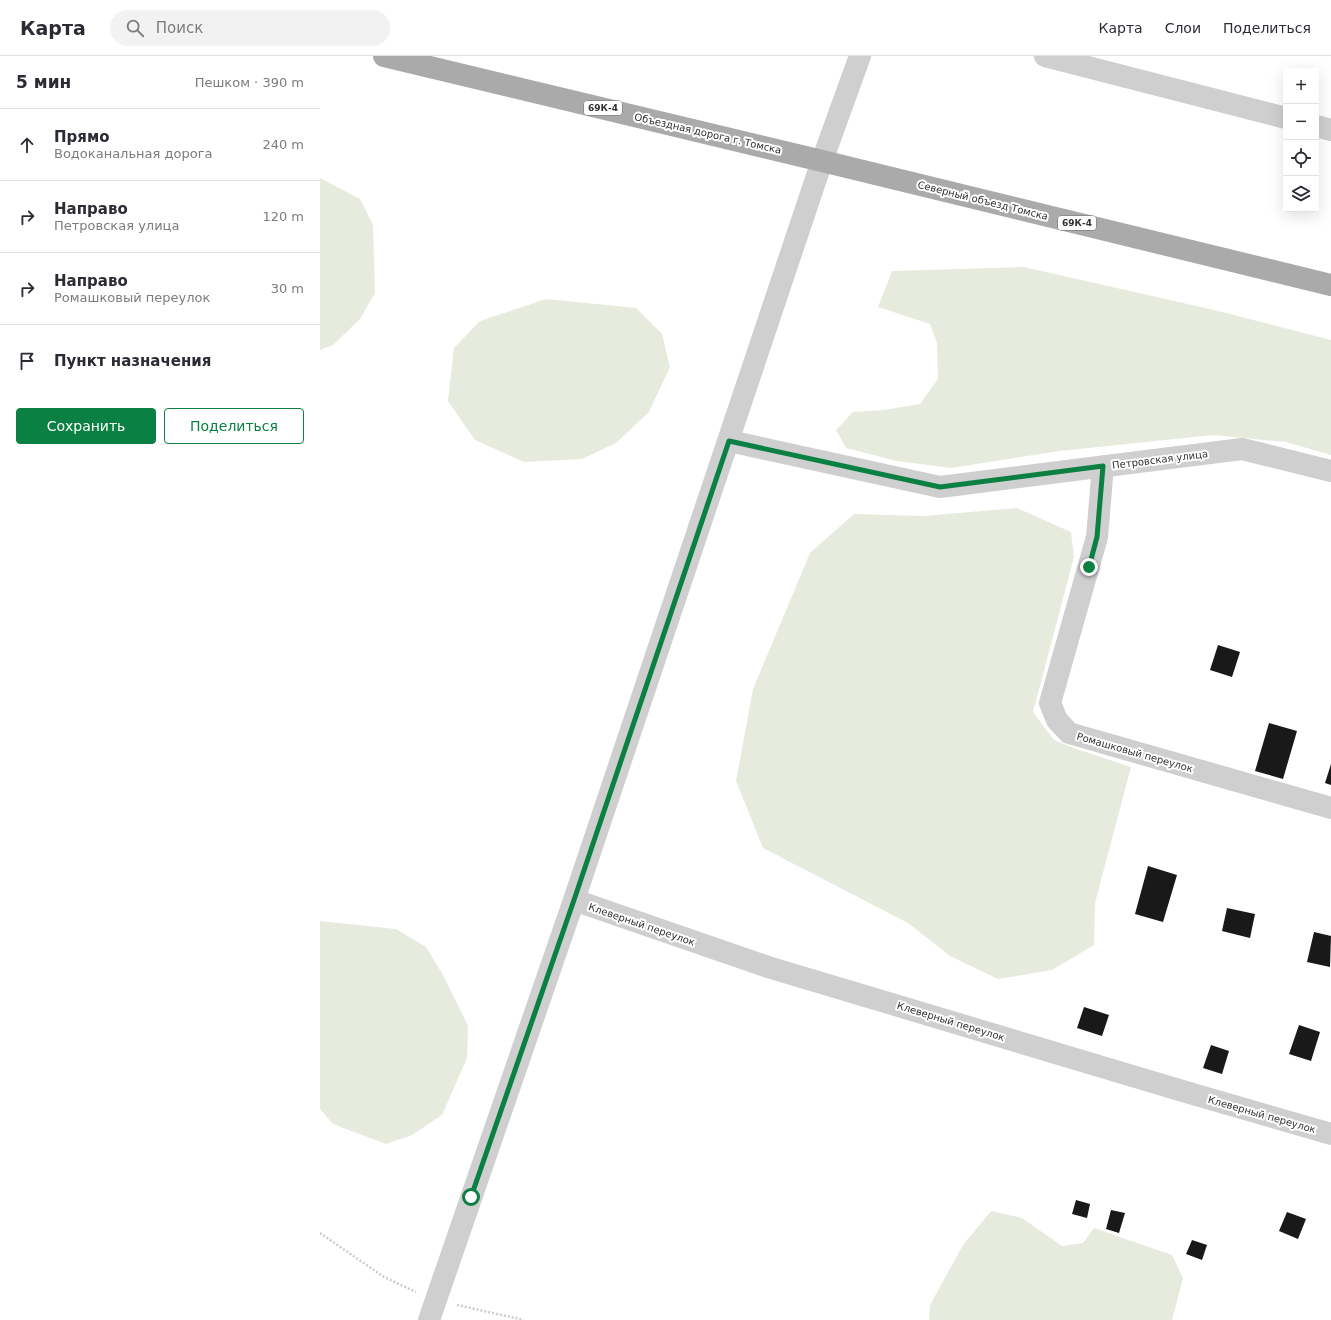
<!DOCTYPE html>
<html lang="ru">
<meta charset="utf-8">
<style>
:root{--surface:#fff;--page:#f2f2f3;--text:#2b2b33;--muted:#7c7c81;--line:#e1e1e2;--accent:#0b8043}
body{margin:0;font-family:"DejaVu Sans",sans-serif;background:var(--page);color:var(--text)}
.controls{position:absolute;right:12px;top:12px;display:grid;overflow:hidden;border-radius:4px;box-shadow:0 4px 16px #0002}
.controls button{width:36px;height:36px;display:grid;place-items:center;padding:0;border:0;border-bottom:1px solid var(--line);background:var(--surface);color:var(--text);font:20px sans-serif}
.stop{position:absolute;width:12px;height:12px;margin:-9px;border:3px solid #0b8043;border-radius:50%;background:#fff}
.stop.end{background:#0b8043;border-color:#fff;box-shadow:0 1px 4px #0008}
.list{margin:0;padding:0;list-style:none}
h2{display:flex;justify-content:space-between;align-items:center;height:52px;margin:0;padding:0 16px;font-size:17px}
h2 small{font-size:13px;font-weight:400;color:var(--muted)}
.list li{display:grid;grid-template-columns:26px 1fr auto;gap:12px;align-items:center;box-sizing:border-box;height:72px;padding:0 16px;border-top:1px solid var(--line)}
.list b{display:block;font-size:15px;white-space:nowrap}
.list p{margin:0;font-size:13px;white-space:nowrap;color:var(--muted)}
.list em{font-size:13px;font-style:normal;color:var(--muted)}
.actions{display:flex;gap:8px;padding:12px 16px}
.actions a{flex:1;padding:9px 0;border:1px solid var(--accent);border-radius:4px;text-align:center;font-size:14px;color:var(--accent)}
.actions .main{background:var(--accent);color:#fff}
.icon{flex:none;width:22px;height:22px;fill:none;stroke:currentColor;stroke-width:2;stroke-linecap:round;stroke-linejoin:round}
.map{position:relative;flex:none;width:1011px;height:1264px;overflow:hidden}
header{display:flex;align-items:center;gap:24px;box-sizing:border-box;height:56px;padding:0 20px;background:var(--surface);border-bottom:1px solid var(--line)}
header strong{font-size:19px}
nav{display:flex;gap:22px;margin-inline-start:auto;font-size:14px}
.search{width:280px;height:36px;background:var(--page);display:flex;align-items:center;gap:10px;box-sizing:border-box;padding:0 14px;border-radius:22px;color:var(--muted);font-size:15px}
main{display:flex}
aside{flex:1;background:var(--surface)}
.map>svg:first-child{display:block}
</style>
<header>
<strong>Карта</strong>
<div class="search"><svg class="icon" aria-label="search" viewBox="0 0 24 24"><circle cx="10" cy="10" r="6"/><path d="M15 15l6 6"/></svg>Поиск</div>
<nav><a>Карта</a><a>Слои</a><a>Поделиться</a></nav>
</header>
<main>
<aside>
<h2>5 мин<small>Пешком · 390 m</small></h2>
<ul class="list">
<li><svg class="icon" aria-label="ahead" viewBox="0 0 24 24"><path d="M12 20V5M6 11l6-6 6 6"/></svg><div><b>Прямо</b><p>Водоканальная дорога</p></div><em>240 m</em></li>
<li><svg class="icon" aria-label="right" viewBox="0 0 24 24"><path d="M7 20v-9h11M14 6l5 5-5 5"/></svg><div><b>Направо</b><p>Петровская улица</p></div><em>120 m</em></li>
<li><svg class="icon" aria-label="right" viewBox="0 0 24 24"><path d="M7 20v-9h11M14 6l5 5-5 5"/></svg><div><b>Направо</b><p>Ромашковый переулок</p></div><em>30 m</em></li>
<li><svg class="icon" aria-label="arrive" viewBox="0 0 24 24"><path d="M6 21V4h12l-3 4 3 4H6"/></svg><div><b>Пункт назначения</b></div></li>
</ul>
<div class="actions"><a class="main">Сохранить</a><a>Поделиться</a></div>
</aside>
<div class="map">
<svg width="1011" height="1264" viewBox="0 0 1011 1264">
<rect width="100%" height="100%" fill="#fff"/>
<path fill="#e6ebde" d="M0,122L40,143L53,169L55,237L40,263L13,289L0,294Z
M704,211L894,254L1011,284V399L966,386L893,379L740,395L631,412L577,405L526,392L516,374L533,356L564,354L600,348L618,323L617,287L610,268L558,251L572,215Z
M226,243L316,252L342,278L350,311L329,356L296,387L262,403L204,406L155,384L128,345L134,292L160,265Z
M697,452L751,476L754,501L713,656L734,684L754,692L811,711L775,847L774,889L732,914L678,923L630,900L588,867L443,792L416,725L433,633L490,497L534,458L603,460Z
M0,865L76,873L106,891L123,919L148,970L147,1002L122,1059L92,1079L66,1088L13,1068L0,1053Z
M671,1155L702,1162L742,1190L763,1187L774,1172L852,1199L863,1222L852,1264H609L610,1249L643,1189Z"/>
<path fill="#191919" d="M898,589L920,596L912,621L890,614Z
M949,667L977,675L963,723L935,715Z
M1011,708V729L1005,727Z
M828,810L857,819L843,866L815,858Z
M907,852L935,858L930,882L902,875Z
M994,876L1011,880L1010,911L987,906Z
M764,951L789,959L782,980L757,972Z
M979,969L1000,976L991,1005L969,998Z
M891,989L909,995L902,1018L883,1012Z
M756,1144L770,1148L767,1162L752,1158Z
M791,1154L805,1157L799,1177L786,1173Z
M967,1156L986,1163L978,1183L959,1175Z
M872,1184L887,1189L882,1204L866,1198Z"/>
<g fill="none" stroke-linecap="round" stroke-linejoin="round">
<path stroke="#ccc" stroke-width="2.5" stroke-dasharray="2 2" stroke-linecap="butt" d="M0,1177L64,1221L96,1236
M137,1249L204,1264"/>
<path stroke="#cfcfcf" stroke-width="22" d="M725,0L966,62
M996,70L1011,74
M409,385L620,431L922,393L1011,415
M783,410L777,481L730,647L737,664L749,677L1011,752
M254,844L448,911L866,1036L1011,1078
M109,1264L254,844L502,105L540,0"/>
<path stroke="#aaa" stroke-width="22" d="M64,0L502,105L1011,229"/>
</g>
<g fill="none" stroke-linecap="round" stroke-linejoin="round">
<path stroke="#0b8043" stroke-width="5" d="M151,1141L254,844L409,385L620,431L783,410L777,481L769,511"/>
</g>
<g text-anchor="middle" stroke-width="4" stroke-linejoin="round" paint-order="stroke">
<g fill="#fff" stroke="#707070" stroke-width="1">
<rect x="264" y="45" width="38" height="14" rx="3"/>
<rect x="738" y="160" width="38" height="14" rx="3"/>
</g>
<g font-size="9" font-weight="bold" fill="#323232">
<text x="283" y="55">69К-4</text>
<text x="757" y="170">69К-4</text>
</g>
<g font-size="10" fill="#323232" stroke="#fff">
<text transform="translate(388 77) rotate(13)" y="4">Объездная дорога г. Томска</text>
<text transform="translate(663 144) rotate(14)" y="4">Северный объезд Томска</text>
<text transform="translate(840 403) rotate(-7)" y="4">Петровская улица</text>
<text transform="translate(815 696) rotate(16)" y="4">Ромашковый переулок</text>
<text transform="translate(322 868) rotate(19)" y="4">Клеверный переулок</text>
<text transform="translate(631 965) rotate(17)" y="4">Клеверный переулок</text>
<text transform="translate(942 1058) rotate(16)" y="4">Клеверный переулок</text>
</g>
</g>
</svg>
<div class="controls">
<button>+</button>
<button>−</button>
<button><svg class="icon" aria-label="locate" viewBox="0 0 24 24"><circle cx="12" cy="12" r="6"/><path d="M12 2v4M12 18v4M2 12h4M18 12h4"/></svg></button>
<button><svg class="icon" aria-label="layers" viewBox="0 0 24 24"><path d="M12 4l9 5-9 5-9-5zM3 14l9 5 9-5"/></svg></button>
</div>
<div class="stop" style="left:151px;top:1141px"></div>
<div class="stop end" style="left:769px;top:511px"></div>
</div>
</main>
